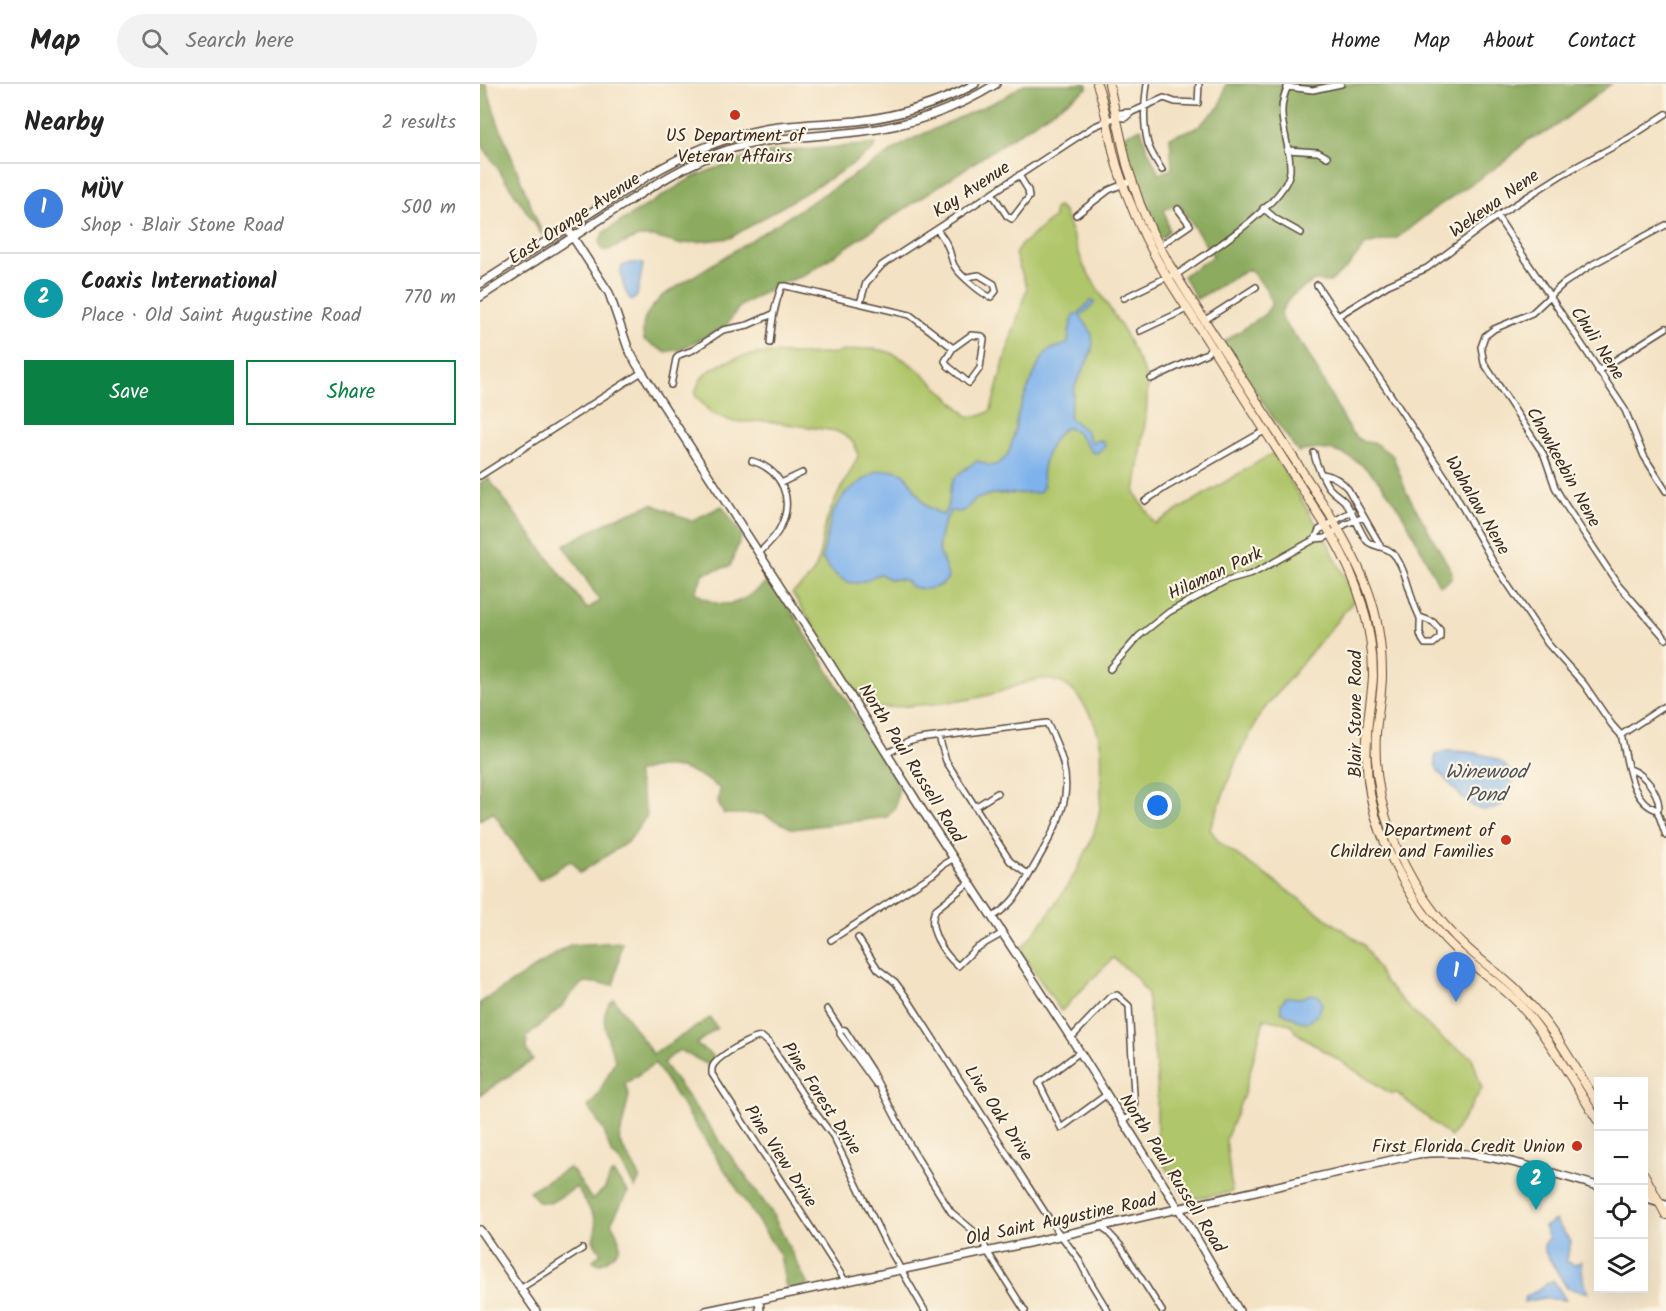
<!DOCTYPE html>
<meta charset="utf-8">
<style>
:root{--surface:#fff;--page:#f2f2f2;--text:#222;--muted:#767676;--line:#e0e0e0;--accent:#0b8043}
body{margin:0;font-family:Kalam,sans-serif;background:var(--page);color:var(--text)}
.controls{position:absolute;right:18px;bottom:18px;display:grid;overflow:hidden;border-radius:0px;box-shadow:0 6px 24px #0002}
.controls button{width:54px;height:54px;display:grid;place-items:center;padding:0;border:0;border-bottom:2px solid var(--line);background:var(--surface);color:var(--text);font:30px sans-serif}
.you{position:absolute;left:678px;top:722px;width:21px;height:21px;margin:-15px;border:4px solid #fff;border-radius:50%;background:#1a73e8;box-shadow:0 0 0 9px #1a73e833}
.badge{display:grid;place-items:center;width:39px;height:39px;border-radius:50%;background:var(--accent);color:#fff;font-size:20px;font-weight:700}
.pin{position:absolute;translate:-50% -50px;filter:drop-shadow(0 2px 3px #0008)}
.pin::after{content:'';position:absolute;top:32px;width:21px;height:18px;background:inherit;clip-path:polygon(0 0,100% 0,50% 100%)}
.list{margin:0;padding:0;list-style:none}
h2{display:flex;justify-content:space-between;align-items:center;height:78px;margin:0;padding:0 24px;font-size:26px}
h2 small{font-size:20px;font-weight:400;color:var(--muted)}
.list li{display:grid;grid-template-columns:39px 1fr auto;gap:18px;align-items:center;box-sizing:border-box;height:90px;padding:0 24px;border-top:2px solid var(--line)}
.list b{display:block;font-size:22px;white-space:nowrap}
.list p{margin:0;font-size:20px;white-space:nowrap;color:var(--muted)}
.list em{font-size:20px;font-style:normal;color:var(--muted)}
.actions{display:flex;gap:12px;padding:18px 24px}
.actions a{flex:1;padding:14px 0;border:2px solid var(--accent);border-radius:0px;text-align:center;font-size:21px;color:var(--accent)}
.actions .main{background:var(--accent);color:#fff}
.icon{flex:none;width:33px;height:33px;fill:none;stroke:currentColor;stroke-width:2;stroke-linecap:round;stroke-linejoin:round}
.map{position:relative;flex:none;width:1186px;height:1227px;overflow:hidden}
header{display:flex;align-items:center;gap:36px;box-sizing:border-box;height:84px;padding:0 30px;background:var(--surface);border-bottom:2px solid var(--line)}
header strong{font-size:28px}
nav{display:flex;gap:33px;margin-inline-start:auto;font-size:21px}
.search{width:420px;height:54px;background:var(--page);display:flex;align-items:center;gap:15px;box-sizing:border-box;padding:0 21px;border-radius:33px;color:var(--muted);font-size:22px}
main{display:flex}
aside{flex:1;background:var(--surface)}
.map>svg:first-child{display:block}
</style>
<header>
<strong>Map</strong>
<div class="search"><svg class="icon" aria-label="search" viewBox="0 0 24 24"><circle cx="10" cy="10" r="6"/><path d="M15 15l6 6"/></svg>Search here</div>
<nav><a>Home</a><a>Map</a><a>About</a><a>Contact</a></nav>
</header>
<main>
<aside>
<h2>Nearby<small>2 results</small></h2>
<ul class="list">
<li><span class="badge" style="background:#3f7fe0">1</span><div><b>MÜV</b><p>Shop · Blair Stone Road</p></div><em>500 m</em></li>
<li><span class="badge" style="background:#0f9aa8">2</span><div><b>Coaxis International</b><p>Place · Old Saint Augustine Road</p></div><em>770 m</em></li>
</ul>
<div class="actions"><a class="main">Save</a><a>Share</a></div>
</aside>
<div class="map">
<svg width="1186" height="1227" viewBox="0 0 1186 1227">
<rect width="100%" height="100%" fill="#fcf5e5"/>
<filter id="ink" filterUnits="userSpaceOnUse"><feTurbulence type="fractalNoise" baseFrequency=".0167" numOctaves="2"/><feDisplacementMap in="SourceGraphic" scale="12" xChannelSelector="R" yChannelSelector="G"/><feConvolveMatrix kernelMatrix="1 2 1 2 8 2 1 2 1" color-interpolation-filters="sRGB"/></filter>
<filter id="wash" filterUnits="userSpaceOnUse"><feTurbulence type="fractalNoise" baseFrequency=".008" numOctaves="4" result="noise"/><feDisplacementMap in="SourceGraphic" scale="24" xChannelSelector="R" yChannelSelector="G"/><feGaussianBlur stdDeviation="1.35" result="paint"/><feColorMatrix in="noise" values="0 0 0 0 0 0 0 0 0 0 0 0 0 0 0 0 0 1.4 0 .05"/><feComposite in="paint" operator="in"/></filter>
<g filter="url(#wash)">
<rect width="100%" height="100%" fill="#f3e2c4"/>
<path fill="#b0c66b" stroke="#767844" stroke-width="1.5" d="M578,123L584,128L604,183L642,244L668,296L666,333L655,409L675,440L793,369L849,461L875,515L781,629L756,677L730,745L739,758L884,861L905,898L930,925L965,957L992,973L1002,1005L971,1053L917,1009H910L815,948L811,940L784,935L764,1010L746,1055L752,1108L707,1116L677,1070V992L667,910L656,893L633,874L581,927L540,866C570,830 613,773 620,724C621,714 621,703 621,692C623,670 620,646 608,627C596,608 590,599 567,595C555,593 531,604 519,608C478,621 431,621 388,625L312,509C347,485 336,470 347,436C353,415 369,393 378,372C376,358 369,353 356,347L286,337L254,338L231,329L215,311C218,293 228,286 244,279C283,262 304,273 343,270C365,269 389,260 411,269C438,280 466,312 488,332C498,333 503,332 511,326L526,270L547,204L535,170L541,161L574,133V125Z"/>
<path fill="#8cab5f" stroke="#646a3e" stroke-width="1.5" d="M0,0H6L17,36L63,152L0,58Z
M544,0H607V4L323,192L299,200L260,222L246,242L201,265L185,268L164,256C160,233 168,228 182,212L430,56L523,14Z
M746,0H1131L1069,47L1047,56L1027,76L954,125L917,154L885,161L868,183L850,198L834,197L810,213L801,228L802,236L826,266L871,348L883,358H893L913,372L926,407L972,488L971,494L965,500L959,501C930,447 895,347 818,368L789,328L744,258L785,230L792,220L785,203L769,185L717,215L703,192L733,172L699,120L684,126L689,146L683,154L679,153L657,97L643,52L661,44L666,62L679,90L692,85L690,53L718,43L740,22Z
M396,60L393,66L365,85L250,154L199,160L174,153H158L128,166H122C118,159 120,155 124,148L213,93L255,77L293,68Z
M8,394L107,525L120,517L84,461L138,433L172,420L211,437L242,422L262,451L250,482L224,489L215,508C245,532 268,516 291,494L419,702L415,724L407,733L313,745L282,730H244L238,719L240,705C214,684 188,676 156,689L167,731L149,757L100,789L94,779L90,777L59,796L13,728L0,736V399Z
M142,858L134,901L105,898L93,908L82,922L47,953L46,965L53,976L0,1011V919L90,861Z
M134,915L173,970L230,934L237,944L216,960L236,974L231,982L199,966L183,979L292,1129L328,1201L314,1206L306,1204L300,1171L175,979L145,1000L149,1011L139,1057L160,1093L155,1104L140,1077L131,1069L124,1047L108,1023L118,1011L135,976C129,957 115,930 134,915Z
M89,1084L93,1087L112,1116L125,1104L130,1092L133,1089L148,1108L131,1139C145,1160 142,1169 120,1180L112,1177L121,1169L113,1156L116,1143L115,1134L97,1103L70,1119L59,1118L49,1107Z"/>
<path fill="#7eb2ec" stroke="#5c6e85" stroke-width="1.5" d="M150,179H161L163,181L157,212L152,217C145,211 139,191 142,182Z
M610,217L615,218L612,222L600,232C625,260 608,272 596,300C592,310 591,322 589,333L606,347L611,358L619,356L624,358L625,362L617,369L612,368L596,348L587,343C571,351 558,386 564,402L559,409L512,410L494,416L487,425L480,428L471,427C464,436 456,458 460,470C463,478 467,485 468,494C461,506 442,507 430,502C424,491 418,497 409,495C407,494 401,490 400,490C393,492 384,498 377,499C361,500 350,486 342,474L352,430L366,408L397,387L414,386L424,389L446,422L463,431C473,419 467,405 474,395C479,388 490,382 497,377C503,378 509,383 515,381C535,374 533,344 539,327C543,316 559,275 567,268C573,263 582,263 588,259L589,247L594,230H598Z
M966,667C982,667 1001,668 1016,675C1049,691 1026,734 999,725C988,721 978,709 971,701C962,692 951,683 956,670Z
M832,910L839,912L842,919L839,929L829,938L819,937L801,927V920L806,913L820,914Z
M1075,1136L1091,1158L1086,1177L1095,1181L1101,1177L1104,1200L1109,1209L1087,1204L1064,1166V1161L1069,1154L1064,1143Z
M1073,1196L1086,1216L1063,1214L1044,1218L1045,1214Z"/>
</g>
<g filter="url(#ink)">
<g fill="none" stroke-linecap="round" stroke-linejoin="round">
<defs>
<path id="minor" d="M667,0C664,19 663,41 668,60C671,69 677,78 682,86
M807,3L833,6L861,0
M636,33L645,34L652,28L684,14L695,18L718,19L719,0
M807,66L838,68L847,73
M512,109L527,132L532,135L549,113L548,106L539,91
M783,124L796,135L821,149
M596,131L629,106L651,97
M1017,132L1145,326L1164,372L1186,407
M1186,141L1113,180L1083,200L1052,229L1014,245L1005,252L1001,263L1004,279L1064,371L1075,403L1086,422L1137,499L1186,555
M457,145C460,150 465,156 467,161C471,168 471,177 475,183C479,190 504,212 511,213L516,207L514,200L499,191L487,193
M679,162L710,141L698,125
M837,201L966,394L1012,476L1068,560L1104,600L1132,641L1141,651
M644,214L687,193L696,191C722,173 809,118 810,86C811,54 792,32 809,0
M380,219L386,199L402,181L613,43L636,33L640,29L652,28
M858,232L908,201L947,184L1017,132L1083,90L1149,54L1186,30
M725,236L776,203
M660,247L707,225
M290,259C292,239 294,221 302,202H306L430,231L473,264L465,277L468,282L489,299L500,284L504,255L502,252L491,251L473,264
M1118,287L1186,244
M671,295L727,269L732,262
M191,301L196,275L199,271L213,266L243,246L268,241L293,230
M834,369C835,380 841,389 846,399C850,408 859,411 865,418C872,426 883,455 888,458C898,465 907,461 916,473C927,489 929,508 936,525C937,527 939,532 940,534C941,544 937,550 945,560H953L960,554V546L953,538L940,533
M272,377C302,386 315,415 300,444C295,454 287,461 279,469
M843,390C854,392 861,396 868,405L900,461
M0,392L162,288
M301,399L322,389
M665,417L688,402L786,346
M835,455L839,446L872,427
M630,585L659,552L689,528L747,497L772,490L787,482L835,455L845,454L866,440L884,433
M1141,651C1148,675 1148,716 1177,726
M1141,651L1186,621
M459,653L466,677L530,777L549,791
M408,669L428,658L439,655L567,639C598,700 588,723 556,779C542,803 537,817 513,833
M1150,685C1164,690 1178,707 1179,723L1177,726L1186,752
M495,723L517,709
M490,798L456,825C445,843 464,870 478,882L495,865L523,849
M378,854L398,885L415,898L427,914L575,1144L598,1174L611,1199L628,1227
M351,856L453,790L464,780L474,774
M347,925L360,945V950L396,1000
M360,945L365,946L391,986L432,1065L449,1093L471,1128L496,1149L503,1158L507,1167L545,1227
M591,954L630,913L637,911L649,922L655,1028L643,1037
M600,968L559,999L581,1044L626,1011
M622,1142L640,1161L682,1227
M366,1198L232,990C232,985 231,984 234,980C241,971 271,953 282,953L290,960L328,1019L353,1052L404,1156L445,1227
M40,1205L102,1165"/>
<path id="tertiary" d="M87,144L129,209L148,264L156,279L344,570L446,732L591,954L707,1138L759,1227
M0,200L166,93C203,71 242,53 285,45C315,40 346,40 377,37C418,32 458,20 495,0
M0,213C43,185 86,157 130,129C168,105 206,79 250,65C294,52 339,53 384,47C431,41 476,25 516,0
M1164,1114L1186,1121
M0,1146L56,1227
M279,1216L280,1227
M226,1227L548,1159L938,1070C999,1063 1060,1086 1118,1102"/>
<path id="secondary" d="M617,0C627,27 629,55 637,82C649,121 666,158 687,193L851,450C877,494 893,540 893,592C892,613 887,634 887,655C885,686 890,720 901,749C917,792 943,835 977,867C997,886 1020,900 1039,920C1070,955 1093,998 1118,1037
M629,0L647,81L660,120L673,150L689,180L714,220L849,429C882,485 902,524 902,591C902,611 897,630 896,650C894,685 900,720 912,752C927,794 955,835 988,865C1008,883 1031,898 1049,919C1077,949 1096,986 1118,1020
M1164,1090L1186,1131
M1164,1104L1176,1117"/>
</defs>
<use href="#minor" stroke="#574637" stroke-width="8"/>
<use href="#tertiary" stroke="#574637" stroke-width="10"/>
<use href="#secondary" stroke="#574637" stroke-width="10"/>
<use href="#minor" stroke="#fff" stroke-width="5"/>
<use href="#tertiary" stroke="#fff" stroke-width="7"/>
<use href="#secondary" stroke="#fde5c5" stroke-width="8"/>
</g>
</g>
<g fill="#c8321e" stroke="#fcf5e5" stroke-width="2">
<circle cx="255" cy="31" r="6"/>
<circle cx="1026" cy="756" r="6"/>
<circle cx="1097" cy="1062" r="6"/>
</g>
<g text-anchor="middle" stroke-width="4.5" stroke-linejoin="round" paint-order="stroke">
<g font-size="18" fill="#3b2a1e" stroke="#fcf5e5" text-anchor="end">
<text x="255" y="57" text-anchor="middle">US Department of<tspan x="255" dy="21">Veteran Affairs</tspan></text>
<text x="1014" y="752">Department of<tspan x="1014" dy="21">Children and Families</tspan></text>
<text x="1085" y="1068">First Florida Credit Union</text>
</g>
<g font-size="18" fill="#3b2a1e" stroke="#fcf5e5">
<text transform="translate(491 105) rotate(-33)" y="6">Kay Avenue</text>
<text transform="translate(1014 119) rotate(-35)" y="6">Wekewa Nene</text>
<text transform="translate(94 134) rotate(-33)" y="6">East Orange Avenue</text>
<text transform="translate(1118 259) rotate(57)" y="6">Chuli Nene</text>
<text transform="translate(1084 383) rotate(61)" y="6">Chowkeebin Nene</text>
<text transform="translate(998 421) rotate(60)" y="6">Wahalaw Nene</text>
<text transform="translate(735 489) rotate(-25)" y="6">Hilaman Park</text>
<text transform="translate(875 630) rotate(-90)" y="6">Blair Stone Road</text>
<text transform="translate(432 679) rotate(58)" y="6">North Paul Russell Road</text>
<text transform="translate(342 1014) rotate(57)" y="6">Pine Forest Drive</text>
<text transform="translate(519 1029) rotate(57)" y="6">Live Oak Drive</text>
<text transform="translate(301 1072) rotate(57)" y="6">Pine View Drive</text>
<text transform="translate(693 1089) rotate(58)" y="6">North Paul Russell Road</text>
<text transform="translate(581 1135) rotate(-12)" y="6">Old Saint Augustine Road</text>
</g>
<g font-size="20" font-style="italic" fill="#4f535c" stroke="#fcf5e5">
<text x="1006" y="694">Winewood<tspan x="1006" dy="23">Pond</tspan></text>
</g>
</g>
</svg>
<div class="controls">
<button>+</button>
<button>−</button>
<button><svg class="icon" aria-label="locate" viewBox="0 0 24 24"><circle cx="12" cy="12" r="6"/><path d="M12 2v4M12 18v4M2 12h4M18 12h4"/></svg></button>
<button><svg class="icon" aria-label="layers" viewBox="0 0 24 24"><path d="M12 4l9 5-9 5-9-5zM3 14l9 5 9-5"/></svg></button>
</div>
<div class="you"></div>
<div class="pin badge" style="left:976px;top:918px;background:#3f7fe0">1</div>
<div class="pin badge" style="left:1056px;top:1126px;background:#0f9aa8">2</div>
</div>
</main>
